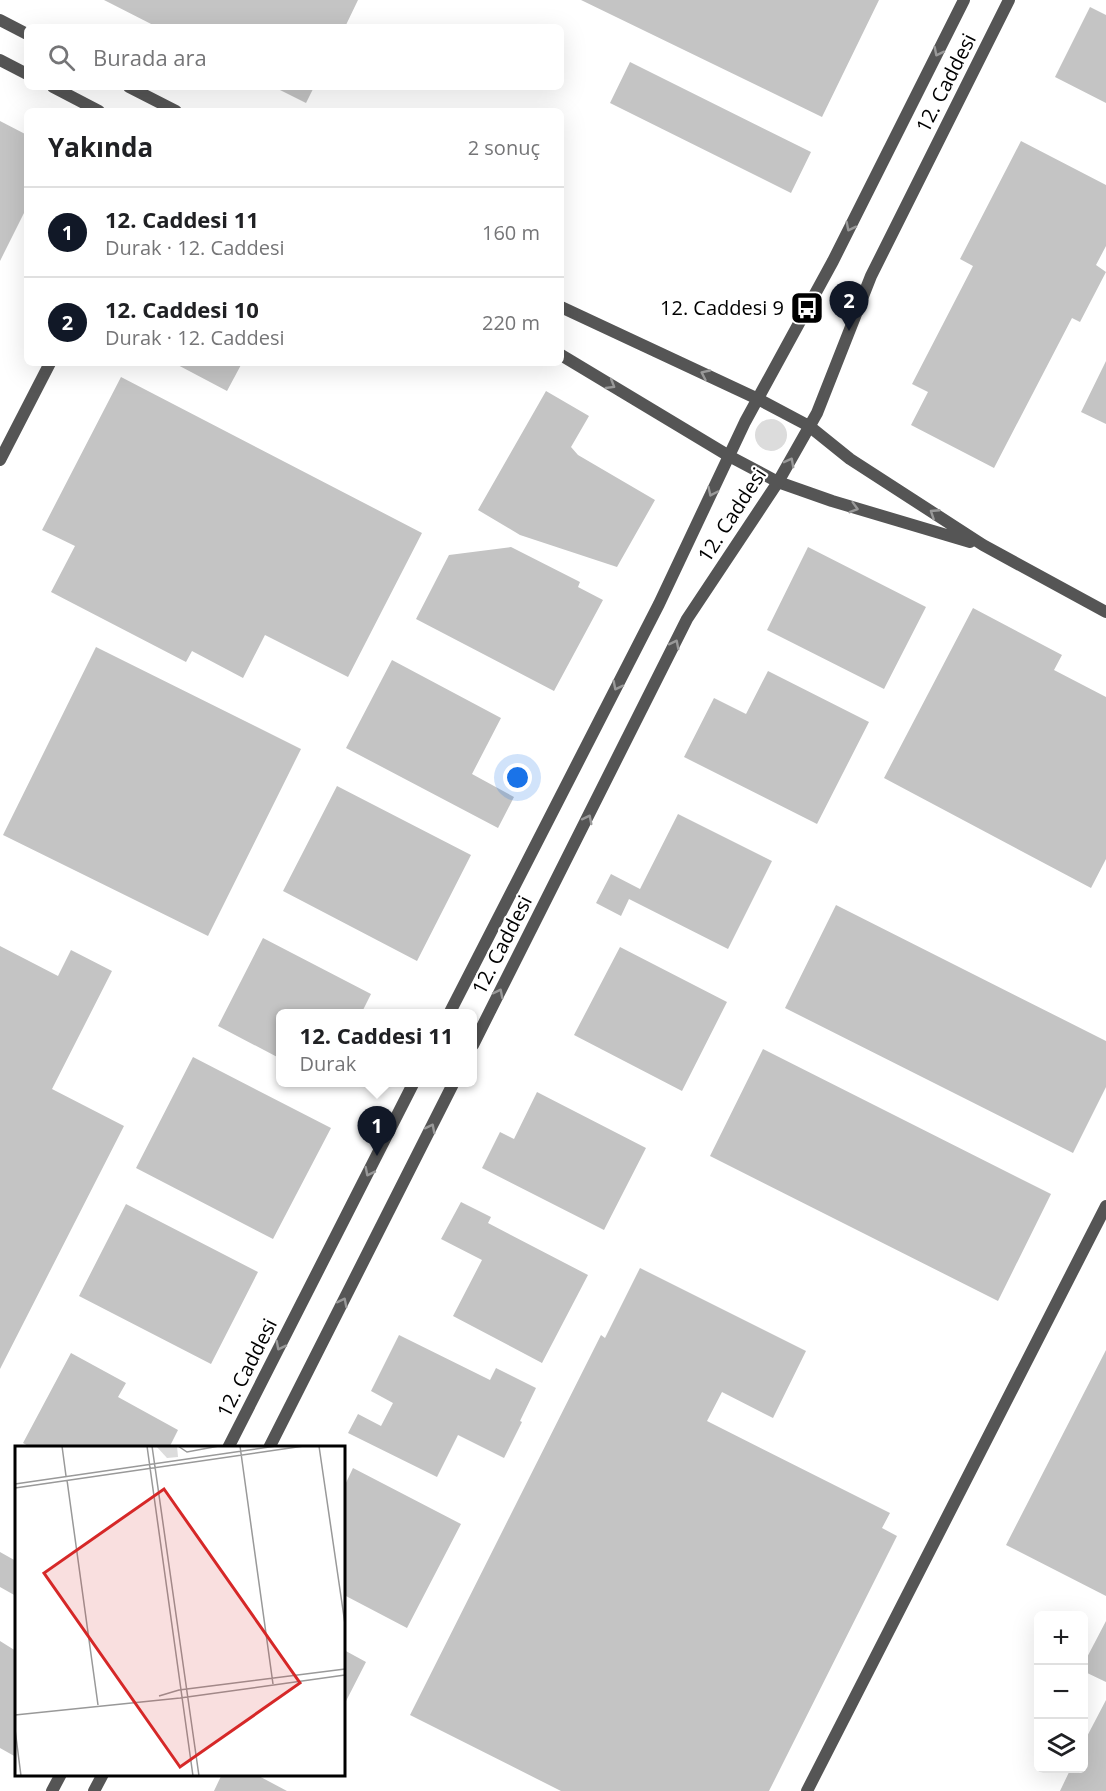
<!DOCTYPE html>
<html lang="tr">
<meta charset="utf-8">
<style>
:root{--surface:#fff;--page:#f6f6f6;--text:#202124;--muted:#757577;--line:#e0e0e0;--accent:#111827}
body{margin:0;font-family:"Open Sans",sans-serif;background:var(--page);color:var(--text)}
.controls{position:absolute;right:18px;bottom:18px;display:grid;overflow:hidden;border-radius:9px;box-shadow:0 6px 24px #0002}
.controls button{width:54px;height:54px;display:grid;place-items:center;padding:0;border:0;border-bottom:2px solid var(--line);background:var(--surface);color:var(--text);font:30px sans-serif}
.you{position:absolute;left:518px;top:778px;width:21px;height:21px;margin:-15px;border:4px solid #fff;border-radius:50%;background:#1a73e8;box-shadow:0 0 0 9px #1a73e833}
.badge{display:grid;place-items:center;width:39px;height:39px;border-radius:50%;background:var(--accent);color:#fff;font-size:20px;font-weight:700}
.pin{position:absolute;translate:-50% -50px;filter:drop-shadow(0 2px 3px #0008)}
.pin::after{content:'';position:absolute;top:32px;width:21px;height:18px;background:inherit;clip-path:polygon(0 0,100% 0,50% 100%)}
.popup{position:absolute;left:276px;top:1009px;width:201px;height:78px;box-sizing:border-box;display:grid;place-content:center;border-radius:9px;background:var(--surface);filter:drop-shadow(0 2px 4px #0005);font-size:20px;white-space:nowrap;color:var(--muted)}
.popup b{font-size:22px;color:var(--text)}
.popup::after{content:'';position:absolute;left:50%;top:100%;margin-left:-12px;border:12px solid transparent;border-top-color:var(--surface)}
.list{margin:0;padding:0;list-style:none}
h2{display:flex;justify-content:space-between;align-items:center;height:78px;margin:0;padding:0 24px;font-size:26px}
h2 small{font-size:20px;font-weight:400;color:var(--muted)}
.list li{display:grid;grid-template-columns:39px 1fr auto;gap:18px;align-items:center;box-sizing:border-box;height:90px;padding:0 24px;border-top:2px solid var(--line)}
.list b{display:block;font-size:22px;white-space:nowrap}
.list p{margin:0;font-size:20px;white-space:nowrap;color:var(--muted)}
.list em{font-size:20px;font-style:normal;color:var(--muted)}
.icon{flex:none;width:33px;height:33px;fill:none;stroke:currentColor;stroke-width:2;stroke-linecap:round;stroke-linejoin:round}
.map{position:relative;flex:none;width:1106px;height:1791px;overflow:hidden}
.search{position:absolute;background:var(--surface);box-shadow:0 6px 24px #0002;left:24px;top:24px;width:540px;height:66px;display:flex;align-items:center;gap:15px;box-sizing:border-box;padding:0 21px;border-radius:9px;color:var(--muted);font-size:22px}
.panel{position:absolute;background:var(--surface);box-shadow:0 6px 24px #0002;left:24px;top:108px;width:540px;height:258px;border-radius:9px}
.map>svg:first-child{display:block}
</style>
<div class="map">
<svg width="1106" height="1791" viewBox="0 0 1106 1791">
<rect width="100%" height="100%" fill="#fff"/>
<path fill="#dcdcdc" d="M755 435a16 16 0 1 1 32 0a16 16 0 1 1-32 0Z"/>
<path fill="#c4c4c4" d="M104,0H358L345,27H157Z
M581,0H879L822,117Z
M1090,7L1106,15V103L1055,77Z
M630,62L811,152L791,193L610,103Z
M274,87H314L306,103Z
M0,121L27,135V207L0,261Z
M1021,141L1106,185V246L1096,265L1106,272L1080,322L1072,318L994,468L911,425L928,392L912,384L973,266L960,259Z
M1106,361V424L1081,412Z
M174,363H242L227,391Z
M121,377L422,533L348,677L265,635L243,678L192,651L186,662L51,592L75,546L42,530Z
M546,391L589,416L571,447L578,455L655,500L617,567L520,535L478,510Z
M511,547L580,582L578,587L603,600L554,691L416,619L449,555Z
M808,547L926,607L884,689L767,630Z
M973,608L1062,655L1054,670L1106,697V859L1091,888L884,778Z
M96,647L301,749L208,936L3,835Z
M392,660L501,718L472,774L514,797L498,828L346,748Z
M768,671L869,722L817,824L684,757L714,698L746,714Z
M337,786L471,855L417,961L283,891Z
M678,814L772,861L728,949L629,899L621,916L596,903L611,874L640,889Z
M836,905L1106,1041V1087L1073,1153L785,1008Z
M263,938L371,994L361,1014H281V1059L218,1026Z
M0,946L58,976L71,950L112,971L52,1089L124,1126L0,1369Z
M620,947L727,1002L682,1091L574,1035Z
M763,1049L1051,1194L998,1301L710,1156Z
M193,1057L331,1128L273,1239L136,1168Z
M537,1092L646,1148L604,1230L482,1168L500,1132L514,1139Z
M461,1202L491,1217L488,1223L588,1275L542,1363L453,1316L482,1260L441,1239Z
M126,1204L258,1272L211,1364L79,1296Z
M640,1268L806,1351L773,1418L722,1392L707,1421L890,1513L882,1528L897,1536L769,1791H561L410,1715L601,1335L605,1338Z
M399,1335L490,1380L496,1368L536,1388L520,1421L522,1422L504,1458L458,1435L437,1477L348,1433L358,1414L381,1426L393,1403L371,1391Z
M1106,1350V1596L1006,1545Z
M71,1353L126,1383L118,1397L178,1430L169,1448H32L23,1443Z
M353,1468L461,1524L407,1628L344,1595V1487Z
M0,1552L16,1561V1596L0,1587Z
M1106,1621V1682L1083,1671V1665Z
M0,1641L16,1651V1757L0,1748Z
M344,1650L366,1662L344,1705Z
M1106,1700V1791H1060L1071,1768H1083V1744Z
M222,1774H255L287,1791H214Z"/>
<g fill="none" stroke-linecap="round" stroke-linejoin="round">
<path stroke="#555" stroke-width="12" d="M809,426L850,459L983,545L1106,612
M0,460L50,363
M778,482L832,501L970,542
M807,1791L1106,1206"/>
<path stroke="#555" stroke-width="12" d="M0,20L27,34
M0,60L27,74
M53,87L99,111
M129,87L176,111
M561,307L758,399L809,426
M561,355L729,456L778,482
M449,1014L659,604L745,422L833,261L964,0
M473,1045L687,619L778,482L817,413L871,276L1009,0
M228,1448L414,1082
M269,1448L454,1082
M52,1791L61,1774
M94,1791L103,1774"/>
</g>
<defs><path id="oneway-chevron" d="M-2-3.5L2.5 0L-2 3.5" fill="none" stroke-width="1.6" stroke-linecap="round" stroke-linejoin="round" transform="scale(1.5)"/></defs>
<g stroke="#999">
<use href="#oneway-chevron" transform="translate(938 52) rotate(117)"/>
<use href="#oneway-chevron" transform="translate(850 227) rotate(117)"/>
<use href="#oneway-chevron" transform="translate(705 374) rotate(-155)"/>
<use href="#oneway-chevron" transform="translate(611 385) rotate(31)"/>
<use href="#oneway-chevron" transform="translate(790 462) rotate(-62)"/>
<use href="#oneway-chevron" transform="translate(712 492) rotate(115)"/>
<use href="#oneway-chevron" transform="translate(854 508) rotate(16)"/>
<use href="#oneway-chevron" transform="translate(934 513) rotate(-147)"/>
<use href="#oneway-chevron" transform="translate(675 644) rotate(-63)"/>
<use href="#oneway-chevron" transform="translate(617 686) rotate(117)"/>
<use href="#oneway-chevron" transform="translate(588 819) rotate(-63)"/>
<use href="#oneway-chevron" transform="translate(499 993) rotate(-63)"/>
<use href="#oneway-chevron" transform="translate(431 1128) rotate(-63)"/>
<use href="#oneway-chevron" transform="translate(369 1172) rotate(117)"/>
<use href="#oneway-chevron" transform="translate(343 1302) rotate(-63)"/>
<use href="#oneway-chevron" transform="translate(280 1346) rotate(117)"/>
</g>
<defs>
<symbol id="bus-square" viewBox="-11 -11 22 22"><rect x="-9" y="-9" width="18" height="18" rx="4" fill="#000" stroke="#fff"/><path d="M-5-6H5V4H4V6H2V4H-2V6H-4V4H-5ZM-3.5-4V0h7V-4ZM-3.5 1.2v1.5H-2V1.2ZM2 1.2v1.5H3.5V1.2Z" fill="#fff"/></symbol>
</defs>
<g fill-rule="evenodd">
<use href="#bus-square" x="788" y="289" width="38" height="38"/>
</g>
<g text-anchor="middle" stroke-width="4.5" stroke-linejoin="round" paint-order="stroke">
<g font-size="20" fill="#000" stroke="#fff">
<text transform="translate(946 83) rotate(-63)" y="7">12. Caddesi</text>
<text transform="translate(732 515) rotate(-57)" y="7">12. Caddesi</text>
<text transform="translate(502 945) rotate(-63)" y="7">12. Caddesi</text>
<text transform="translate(247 1368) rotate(-63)" y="7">12. Caddesi</text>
</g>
<g font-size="20" fill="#000" stroke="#fff" text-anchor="end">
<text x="784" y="315">12. Caddesi 9</text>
</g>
</g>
<g transform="translate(15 1446)">
<rect width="330" height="330" fill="#fff"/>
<path d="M141,0H162L163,11L152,12Z" fill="#dcdcdc"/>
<path fill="none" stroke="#999" stroke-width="1.5" d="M47,0L51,30M132,0L178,330M137,0L184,330M163,0L172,6L204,0M225,0L258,238M304,0L330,178M52,34L83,259M0,38L261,0M0,42L289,0M144,250L164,244L330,223M0,269L165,252L330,229M0,283L6,330"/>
<path fill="#d62828" fill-opacity="0.15" stroke="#d62828" stroke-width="3" d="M149,43L285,237L165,321L29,127Z"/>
<rect width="330" height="330" fill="none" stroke="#000" stroke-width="3"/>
</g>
</svg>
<div class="controls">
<button>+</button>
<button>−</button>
<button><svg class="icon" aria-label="layers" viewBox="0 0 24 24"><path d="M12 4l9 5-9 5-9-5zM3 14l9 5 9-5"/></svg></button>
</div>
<div class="you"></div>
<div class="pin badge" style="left:377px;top:1156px">1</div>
<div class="popup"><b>12. Caddesi 11</b>Durak</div>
<div class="pin badge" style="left:849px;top:331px">2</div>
<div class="search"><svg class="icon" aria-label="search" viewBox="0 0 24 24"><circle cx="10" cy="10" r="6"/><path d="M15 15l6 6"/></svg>Burada ara</div>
<section class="panel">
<h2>Yakında<small>2 sonuç</small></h2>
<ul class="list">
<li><span class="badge">1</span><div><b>12. Caddesi 11</b><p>Durak · 12. Caddesi</p></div><em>160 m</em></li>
<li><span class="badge">2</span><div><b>12. Caddesi 10</b><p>Durak · 12. Caddesi</p></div><em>220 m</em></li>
</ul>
</section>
</div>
